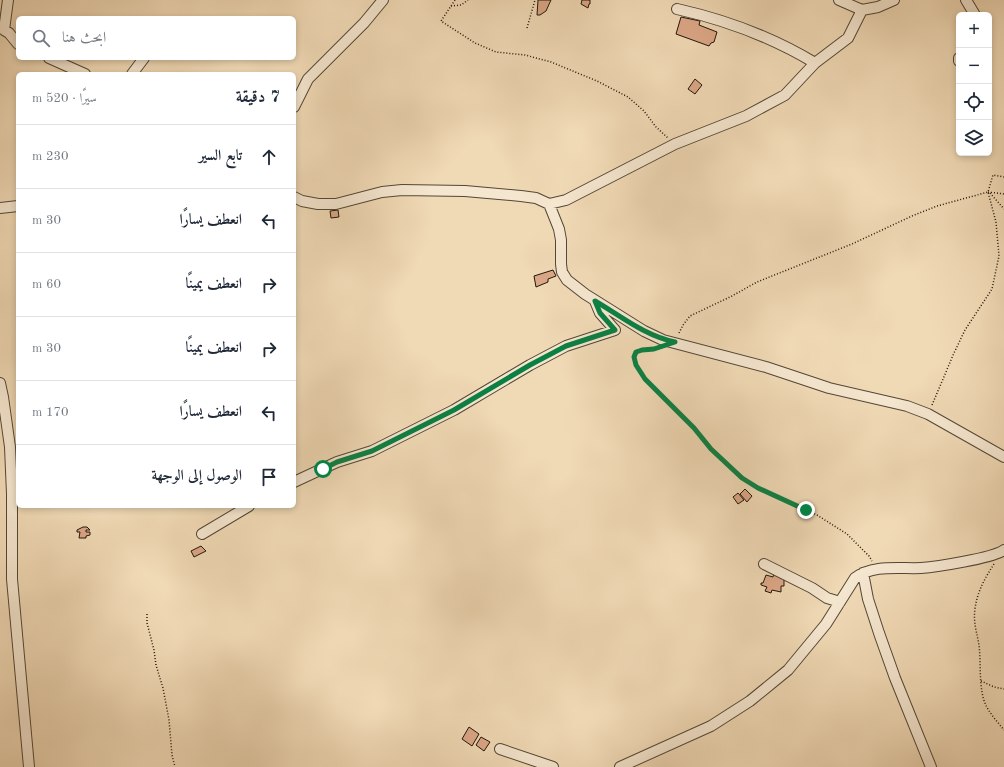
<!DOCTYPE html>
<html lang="ar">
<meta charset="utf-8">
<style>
:root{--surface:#fff;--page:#f2f2f3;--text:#1f2937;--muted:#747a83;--line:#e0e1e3}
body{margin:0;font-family:"Old Standard TT",Amiri,serif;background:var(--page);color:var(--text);direction:rtl}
.controls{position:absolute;right:12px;top:12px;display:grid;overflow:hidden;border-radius:6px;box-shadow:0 2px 6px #0003}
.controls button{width:36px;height:36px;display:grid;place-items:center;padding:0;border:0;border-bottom:1px solid var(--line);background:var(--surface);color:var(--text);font:20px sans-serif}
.stop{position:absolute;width:12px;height:12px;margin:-9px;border:3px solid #0b8043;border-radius:50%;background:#fff}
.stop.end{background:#0b8043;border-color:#fff;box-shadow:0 1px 4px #0008}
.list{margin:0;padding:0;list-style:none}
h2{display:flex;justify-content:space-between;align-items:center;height:52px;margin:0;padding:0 16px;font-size:17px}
h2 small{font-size:13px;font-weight:400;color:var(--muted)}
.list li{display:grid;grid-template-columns:26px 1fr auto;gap:12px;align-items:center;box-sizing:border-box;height:64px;padding:0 16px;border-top:1px solid var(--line)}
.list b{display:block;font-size:15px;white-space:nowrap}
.list em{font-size:13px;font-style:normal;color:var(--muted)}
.icon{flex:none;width:22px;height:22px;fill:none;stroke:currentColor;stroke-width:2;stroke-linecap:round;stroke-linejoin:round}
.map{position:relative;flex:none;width:1004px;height:767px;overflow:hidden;direction:ltr}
.search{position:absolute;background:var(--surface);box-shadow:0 2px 6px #0003;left:16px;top:16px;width:280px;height:44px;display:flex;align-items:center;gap:10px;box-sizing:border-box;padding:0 14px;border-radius:6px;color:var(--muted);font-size:15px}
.panel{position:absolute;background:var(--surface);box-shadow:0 2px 6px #0003;left:16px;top:72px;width:280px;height:436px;border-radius:6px;direction:rtl}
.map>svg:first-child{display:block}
</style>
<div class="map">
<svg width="1004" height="767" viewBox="0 0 1004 767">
<rect width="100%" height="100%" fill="#f0d9b5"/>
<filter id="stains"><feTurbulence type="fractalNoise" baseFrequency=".005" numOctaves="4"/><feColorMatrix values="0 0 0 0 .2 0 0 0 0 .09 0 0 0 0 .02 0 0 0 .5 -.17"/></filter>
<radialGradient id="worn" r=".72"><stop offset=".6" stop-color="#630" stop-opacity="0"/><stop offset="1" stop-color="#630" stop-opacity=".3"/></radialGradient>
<path fill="#dca787" stroke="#1f160b" d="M538,0H551L546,11L540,15H537Z
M582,0H590V4H589L588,8L581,4Z
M681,17L700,21L699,25L717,32L714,42L711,43L709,46L676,34Z
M695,79L702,85L695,94L688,89Z
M338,210L339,217L331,218L330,211Z
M553,270L556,276L548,279V282L536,287L534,276Z
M745,489L752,496L747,502L740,494Z
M738,493L744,500L738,504L733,497Z
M83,527H87L90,530H86V532H90V535L86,536V538H79L80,532H77V530Z
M201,546L206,551L194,557L191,551Z
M774,573L784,579V586H781V592L772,590L771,593L765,591L767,587L761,585V583H763L766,575L773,577Z
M469,727L479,734L472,746L462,739Z
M481,737L490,742L484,751L476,745Z"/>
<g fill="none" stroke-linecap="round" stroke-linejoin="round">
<defs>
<path id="minor" d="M8,0L4,30L9,33L18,44
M839,0L862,10L878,7L894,0
M966,0L975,15
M677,9C726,20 772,37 815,63
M49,58L85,74
M959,58V61
M132,74L144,58
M294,107L308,79L364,23L383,0
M294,197L302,201L318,204H336L382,192L402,190L465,191L521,196L536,198L549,204L566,200L675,144L746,116L785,95L815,63L848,38L862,10
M549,204L559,229L561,240V264L562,272L567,280L585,294L644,331L663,340L766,367L829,388L907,406L928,414L1004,457
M0,208L18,206
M0,383L3,397L10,447L12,494V579L29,767
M294,482L337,462L372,451L454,410L530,365L566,346L615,330L600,313L595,301
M202,534L249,506
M764,564L812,588L827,598L840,602
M863,573L868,599L879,633L895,678L931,767
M500,749L553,767
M620,767L711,726L750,701L788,670L826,624L855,578C873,564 900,569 921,568C936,567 993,558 1004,550"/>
</defs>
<use href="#minor" stroke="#534736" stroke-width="12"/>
<path stroke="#1f160b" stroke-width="1.5" stroke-dasharray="1 2" stroke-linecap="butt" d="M455,0L441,21L475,43L496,52L525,55L551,62L597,81L628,97L644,111L656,127L668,138
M451,6L461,5L468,0
M527,28L535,0
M988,192L1004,194
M990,193L1004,209
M679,333L683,325L690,316L732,296L757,282L852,244L912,216L937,206L988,192L993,175L1004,177
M658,348L642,349L636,352L634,357L635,365L645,379L694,428L711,449L742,478L758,489L817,515L847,534L869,556L872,561
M932,405L954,353L965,330L992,289L999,256L996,222L988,192
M994,564C985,578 977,592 975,609C973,622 977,633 979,645C981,662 979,680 983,697C986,710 996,720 1004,730
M147,614V623L154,650L156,665L163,688L169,720L172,755L175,767
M981,681L994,687L1004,689"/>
<use href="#minor" stroke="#f5e6cf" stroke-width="10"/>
</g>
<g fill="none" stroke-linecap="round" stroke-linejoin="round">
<path stroke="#0b8043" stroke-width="5" d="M323,469L337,462L372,451L454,410L530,365L566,346L615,330L600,313L595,301C621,316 645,336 675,342L654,349L642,350L636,352L634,357L636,365L645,379L694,428L711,449L742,478L758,488L806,510"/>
</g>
<rect width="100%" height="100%" filter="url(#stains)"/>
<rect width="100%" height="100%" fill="url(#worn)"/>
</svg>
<div class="controls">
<button>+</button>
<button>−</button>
<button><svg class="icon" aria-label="locate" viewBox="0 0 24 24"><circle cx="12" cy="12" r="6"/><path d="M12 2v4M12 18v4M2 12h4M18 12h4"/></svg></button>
<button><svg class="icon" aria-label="layers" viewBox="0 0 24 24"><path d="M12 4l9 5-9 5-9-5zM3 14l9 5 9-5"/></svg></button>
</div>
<div class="stop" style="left:323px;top:469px"></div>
<div class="stop end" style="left:806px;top:510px"></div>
<div class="search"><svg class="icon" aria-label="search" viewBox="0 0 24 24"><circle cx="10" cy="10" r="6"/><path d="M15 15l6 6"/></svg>ابحث هنا</div>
<section class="panel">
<h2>7 دقيقة<small>سيرًا · 520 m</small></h2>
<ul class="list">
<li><svg class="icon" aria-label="ahead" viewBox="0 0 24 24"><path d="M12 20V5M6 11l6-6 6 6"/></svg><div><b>تابع السير</b></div><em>230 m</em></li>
<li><svg class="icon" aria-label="left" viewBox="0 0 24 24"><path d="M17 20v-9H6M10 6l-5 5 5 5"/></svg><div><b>انعطف يسارًا</b></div><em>30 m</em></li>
<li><svg class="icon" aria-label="right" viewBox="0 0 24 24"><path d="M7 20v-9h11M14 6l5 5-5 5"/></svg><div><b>انعطف يمينًا</b></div><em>60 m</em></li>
<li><svg class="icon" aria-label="right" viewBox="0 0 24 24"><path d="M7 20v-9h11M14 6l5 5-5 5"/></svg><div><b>انعطف يمينًا</b></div><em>30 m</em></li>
<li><svg class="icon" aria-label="left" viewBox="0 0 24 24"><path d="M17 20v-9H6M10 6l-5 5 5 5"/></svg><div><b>انعطف يسارًا</b></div><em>170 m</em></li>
<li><svg class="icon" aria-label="arrive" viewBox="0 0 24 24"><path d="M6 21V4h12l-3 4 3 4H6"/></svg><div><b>الوصول إلى الوجهة</b></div></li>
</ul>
</section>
</div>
